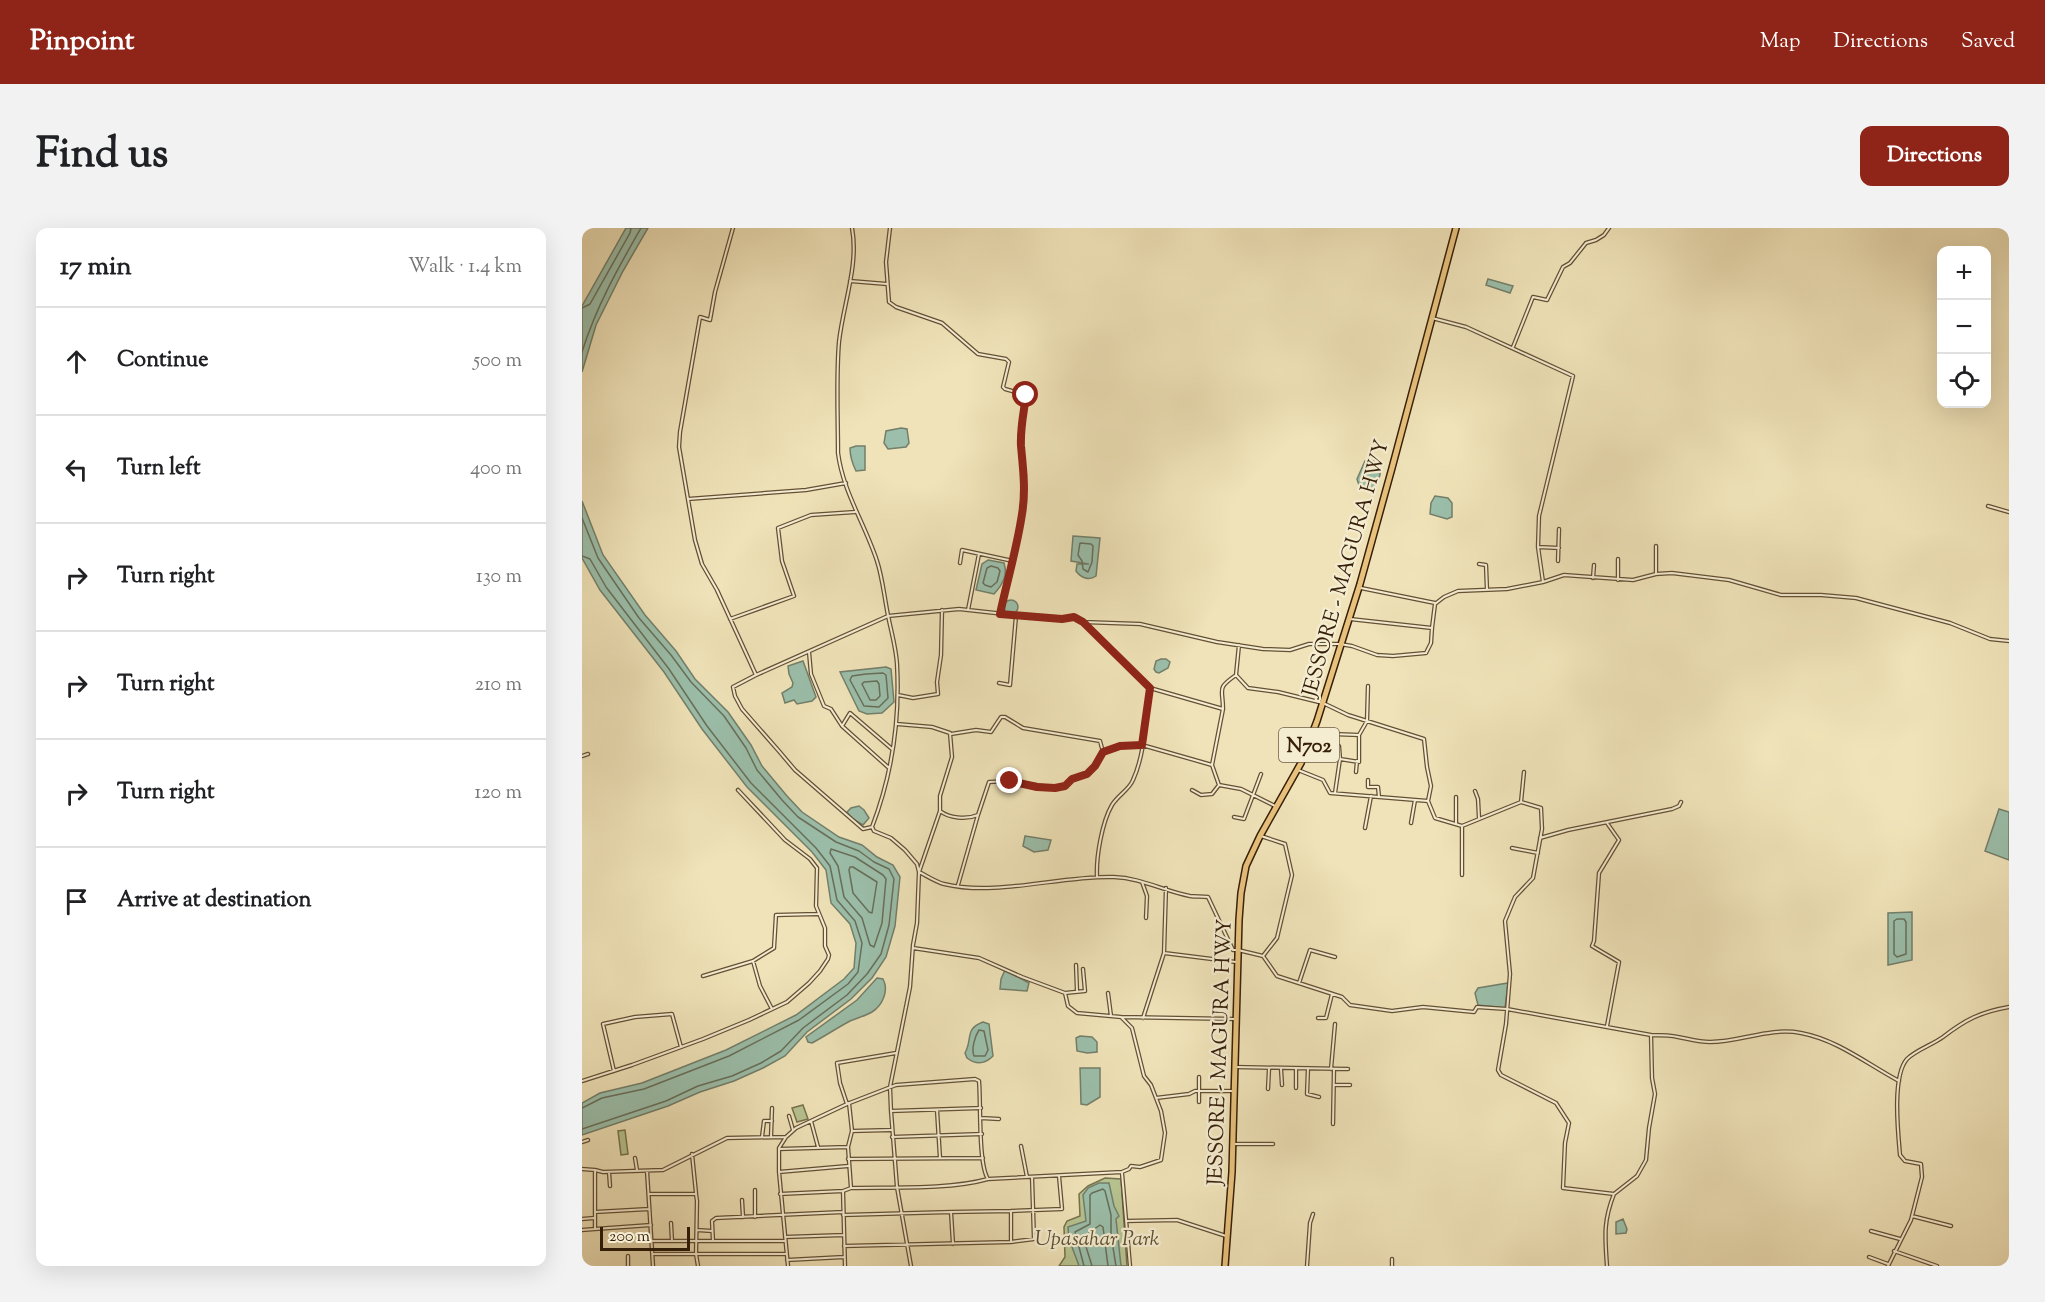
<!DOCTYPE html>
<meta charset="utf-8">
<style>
:root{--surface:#fff;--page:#f2f2f2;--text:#202124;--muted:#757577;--line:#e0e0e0;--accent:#8f2418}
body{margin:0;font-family:"Sorts Mill Goudy",serif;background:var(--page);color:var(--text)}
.controls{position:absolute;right:18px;top:18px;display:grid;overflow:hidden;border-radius:12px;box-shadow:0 6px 24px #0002}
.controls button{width:54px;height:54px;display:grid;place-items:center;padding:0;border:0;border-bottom:2px solid var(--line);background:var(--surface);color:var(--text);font:30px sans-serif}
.scale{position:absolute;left:18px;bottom:15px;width:90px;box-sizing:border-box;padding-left:6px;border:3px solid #361f09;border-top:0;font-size:16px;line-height:21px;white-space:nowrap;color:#361f09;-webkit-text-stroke:4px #f5edd2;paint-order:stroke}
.stop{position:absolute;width:18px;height:18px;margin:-14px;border:4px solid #8f2418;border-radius:50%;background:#fff}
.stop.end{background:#8f2418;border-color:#fff;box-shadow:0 2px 6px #0008}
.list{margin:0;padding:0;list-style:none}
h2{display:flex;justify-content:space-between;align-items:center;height:78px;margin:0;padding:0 24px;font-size:26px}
h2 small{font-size:20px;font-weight:400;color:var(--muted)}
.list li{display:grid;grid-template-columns:39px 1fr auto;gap:18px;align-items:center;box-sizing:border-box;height:108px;padding:0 24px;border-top:2px solid var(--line)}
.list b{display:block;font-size:22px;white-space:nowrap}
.list em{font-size:20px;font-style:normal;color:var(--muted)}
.icon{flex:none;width:33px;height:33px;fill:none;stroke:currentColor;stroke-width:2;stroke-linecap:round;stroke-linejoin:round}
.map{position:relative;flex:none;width:1427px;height:1038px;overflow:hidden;border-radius:12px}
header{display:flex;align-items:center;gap:36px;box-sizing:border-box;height:84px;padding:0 30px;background:var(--accent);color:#fff}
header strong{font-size:28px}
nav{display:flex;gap:33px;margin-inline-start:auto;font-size:21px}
.intro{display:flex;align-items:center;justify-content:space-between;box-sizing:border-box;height:144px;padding:0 36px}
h1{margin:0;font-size:42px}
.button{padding:15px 27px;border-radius:12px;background:var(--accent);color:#fff;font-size:21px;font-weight:700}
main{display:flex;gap:36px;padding:0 36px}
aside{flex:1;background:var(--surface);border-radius:12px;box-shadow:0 6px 24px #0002}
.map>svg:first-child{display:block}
</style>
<header>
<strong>Pinpoint</strong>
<nav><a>Map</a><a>Directions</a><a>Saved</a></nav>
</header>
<div class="intro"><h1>Find us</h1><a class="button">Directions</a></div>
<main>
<aside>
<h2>17 min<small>Walk · 1.4 km</small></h2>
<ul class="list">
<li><svg class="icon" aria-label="ahead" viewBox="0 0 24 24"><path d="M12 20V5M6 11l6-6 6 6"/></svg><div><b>Continue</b></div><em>500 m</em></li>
<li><svg class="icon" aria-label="left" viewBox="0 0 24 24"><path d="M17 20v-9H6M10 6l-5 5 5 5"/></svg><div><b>Turn left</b></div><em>400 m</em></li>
<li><svg class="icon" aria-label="right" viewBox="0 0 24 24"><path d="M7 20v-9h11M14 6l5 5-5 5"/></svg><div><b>Turn right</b></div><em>130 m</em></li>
<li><svg class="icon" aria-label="right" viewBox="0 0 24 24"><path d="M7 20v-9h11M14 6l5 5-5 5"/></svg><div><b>Turn right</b></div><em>210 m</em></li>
<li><svg class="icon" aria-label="right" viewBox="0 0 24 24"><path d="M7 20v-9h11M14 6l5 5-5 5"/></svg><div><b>Turn right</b></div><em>120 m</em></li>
<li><svg class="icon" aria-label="arrive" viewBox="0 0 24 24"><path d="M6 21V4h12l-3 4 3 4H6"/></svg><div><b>Arrive at destination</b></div></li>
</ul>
</aside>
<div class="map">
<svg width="1427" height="1038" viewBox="0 0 1427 1038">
<rect width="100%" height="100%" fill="#f0e3b9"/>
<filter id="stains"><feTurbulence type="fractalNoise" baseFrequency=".00333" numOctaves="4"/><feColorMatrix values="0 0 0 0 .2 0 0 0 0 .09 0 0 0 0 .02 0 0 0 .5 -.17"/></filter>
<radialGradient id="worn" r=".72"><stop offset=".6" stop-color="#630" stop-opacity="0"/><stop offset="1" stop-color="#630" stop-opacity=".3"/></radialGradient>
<path fill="#b7c491" stroke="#76724d" stroke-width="1.5" d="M221,877L226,891L215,894L210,880Z
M43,902L46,926L39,927L36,903Z
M523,950L539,951L545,1038H477L483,1029L482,999L485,993L498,988L497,966L506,958Z"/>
<path fill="#9bbfab" stroke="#737f6a" stroke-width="1.5" d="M44,0H66L41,43L14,97L0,144V78Z
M906,51L931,58L928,65L904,57Z
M319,200L325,201L327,215L324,219L306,221L302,215L304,203Z
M274,218H283V242L274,243C270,235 268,228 268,220Z
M783,233H792L798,237V247L791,263L778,260L775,251Z
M853,268L866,270L870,275V289L865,291L848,286L849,275Z
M0,273L21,327L63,387L94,423L113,451L146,484L169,517L180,538L205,568L220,584L257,609L280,617L295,629L311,637L318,649L313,698L304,729L290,750L269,771L225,804L203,828L181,840L152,853L118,864L86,878L0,907V875L18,865L60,855L144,822L214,787L262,751L272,740L274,715L268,696L249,675L244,642L230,624L165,559L120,501L82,444L18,362L0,330Z
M491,308L518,310L514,348C507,353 499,350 494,343L495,336H507L489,333Z
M406,332L422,335C426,347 421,356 412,366L394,362L400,336Z
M422 379a7 7 0 1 1 14 0a7 7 0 1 1-14 0Z
M579,431H584L588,434L586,440L577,445L574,444L572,441L574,433Z
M221,433L234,469L230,473L215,476L212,472L203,475L200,465L210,459L211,455L207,446L206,438Z
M304,439L309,441L312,474L300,485L285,486L277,483L258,444Z
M277,578L282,582L287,590L281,597L269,590L265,584L269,580Z
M1417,581L1427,584V632L1403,623Z
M443,608L469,612L466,622L452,624L441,618Z
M1330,684V732L1306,737V685Z
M423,742L447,755L445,763L418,761L419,751Z
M295,750L301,751C307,762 301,777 290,784C283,788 275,790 268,793C255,800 243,808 230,815L226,814L224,809L275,772Z
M926,755L923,780L896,777L893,765L896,760Z
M401,794L407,796L411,828C403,836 394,837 385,830L383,825C391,811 382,801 401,794Z
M498,808L510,809L515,814V824L505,825L495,823L494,810Z
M498,840H518V869L505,877L499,876Z
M517,955H527L532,978L537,988L534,991L539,1038H497C493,1025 486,1014 486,999L504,993L501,967L506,960Z
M1041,991L1045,1001L1044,1005L1034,1006V994Z"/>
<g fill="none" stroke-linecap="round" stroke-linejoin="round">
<path stroke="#686f5a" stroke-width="1.5" d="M0,80L8,76L48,5L49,0
M0,124C14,79 36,40 59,0
M0,290L16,330L57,390L89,427L109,454L142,488L164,520L175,542L200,572L216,589L254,614L277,623L292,634L307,641L312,651L307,697L299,726L285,746L265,767L221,800L199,823L179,835L150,848L116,858L84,873L0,901
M498,315L509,316L511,318L510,334L506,344L501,341L500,333L496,327Z
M0,328L8,331L24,359L87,441L125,498L169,555L234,620L248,638L255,672L273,693L280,715L276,744L266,756L217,792L147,828L62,861L20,870L0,880
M409,338L416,340L418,343L415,354L409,359L403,357L401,355L405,340Z
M284,446L301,445L304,447L306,470L297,479L282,478L268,452L270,448Z
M295,453L297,456L298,468L294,472H288L280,456L282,454Z
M249,621L273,629L301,647L304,651L300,695L292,719L288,717L280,690L262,669L256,638L248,625Z
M268,639H271L295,654L290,685L287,684L271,665L267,642Z
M1315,691H1322L1324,694V726L1315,729L1312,726V693Z
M397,802L402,803L406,822L403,828H392C389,821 393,808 397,802Z
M502,1038L493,1004L508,996V967L510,965L521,961L523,963L529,987V1007L534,1038
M510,1038L501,1009L518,997L521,999L526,1038"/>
<defs>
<path id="minor" d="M151,0L133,64L128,92L118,89L98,204L97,219L113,312L120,336L135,362L174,447L306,388L377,381L459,390L492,389L501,394L558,396L635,414L681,421L708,422L727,416H758L770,418L795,427L811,428L844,425L849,415L850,400
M270,0C277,37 261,77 257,114C254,148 256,190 256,225C261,264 283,296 295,333C300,348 302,366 305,382C308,400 314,418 315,436C318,491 310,547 290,599L292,603L309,610L323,622L335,636L337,644L335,695L331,717L328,759L308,859L309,883L399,880
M308,0L304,34L307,74L314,79L360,95L396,126L424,131L427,134L421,159L423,161L444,167L439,195L440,238L443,247L440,285L419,386
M268,53L305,56
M850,90L884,99L991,148L957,288L956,319L961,354
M931,119L951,69L965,72L981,39L988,35L1004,15L1014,12L1022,7L1027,0
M106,271L224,262L264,255
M1406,278L1427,284
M1074,318V346
M956,319L977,320
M976,333L977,301
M378,335L380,322L431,333
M897,336L904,337L905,362
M1011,350L1012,337
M1036,352V331
M779,360L853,375
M386,382L397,326
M148,391L212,368L200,333L196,300L229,287L273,284
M768,391L850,400L853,376L862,369L876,363L925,361L961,354L982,347L1051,352L1074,346L1090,345L1147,352L1199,367H1239L1274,370L1368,395L1408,411L1427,413
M501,394L568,460L641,481C641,460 634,461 654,447
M657,417L654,447L666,460L696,464L741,475L766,487L842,511L845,539L849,558L846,573
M227,424L229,446L242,478L249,481L260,498L307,540
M174,447L151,459L153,468L160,481L196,522L213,542L281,601L290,599
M417,455L428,457L434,388
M316,467L331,470L356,466L355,454L359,427L360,382
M315,496L350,499L368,505L370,529L358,568V583C367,590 384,592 396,587L407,554L428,553L473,560L483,558L490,551L505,546L513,538L521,524C534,519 545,517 560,517L630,537L637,557L659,561L693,578
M260,498L268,485L310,521
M369,506L394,502L409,504L419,489H423L441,500L518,513L521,524
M0,528L6,526
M758,531L777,534V507L785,493L786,458
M630,537L641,481
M716,542L741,552L748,565L846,573L853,590L880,598L939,574L959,580L960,601L951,650L933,669L923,693L928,746L924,796L916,842L919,847L974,875L987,895L983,915L981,960L1032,966C1021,994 1023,1009 1025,1038
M774,544L775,533
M786,552V559H796L797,569
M610,562L619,567L630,566L637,557
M893,563L896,571L897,590
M753,565L758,531L757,518L746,514L750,506L777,507
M939,574L942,544
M358,583L337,644C345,648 354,654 362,656C415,669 479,647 532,649C559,650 582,663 608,668C614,669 620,668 626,669L651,722H656L681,728L695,748L760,769L768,777L810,783L841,779L892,784L895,779L925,781L1069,807
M652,589L662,591L679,546
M829,595L833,572
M874,596V569
M783,600L789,568
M679,608L703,616L710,647L695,710L681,728
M958,610L986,602L1090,581L1097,578L1099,574
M930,620L956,625
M880,647V598
M515,649C514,629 520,594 530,577C536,567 547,562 551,552C563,526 564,489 568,460
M560,654L565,668L564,690
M376,657L396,587
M582,725L654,734
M171,733L178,758L190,781
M494,737L495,763
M121,748L171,733L192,720L194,687L236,686
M717,755L728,722L753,729
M483,765L503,763L501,741
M526,765L529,788
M539,789L653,791
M561,790L582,725L584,660
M736,790H744L750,766
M1025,798L1037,734L1010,718L1012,713L1017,645L1037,612L1025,595
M653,839L766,841
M726,840L725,866L737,869
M699,841L700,857
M714,841V860
M749,841L753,796
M32,843L21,796L53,789L90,786L99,819
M0,853L50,837L121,811L167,792L205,774L227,755L238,743L246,731L247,727L243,718V700L234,678L235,640L228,631L203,612L156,562
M752,857H768
M686,861L687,841
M574,870L607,866L613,863H651
M617,874V849
M265,876L258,855L255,835L314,825
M355,882L358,930
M309,883L315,959L329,1038
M207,888L211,902
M399,890L417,891
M229,893L236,919
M751,896L752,841
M270,903L309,902
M180,909L182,893H190
M189,909L190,880
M310,909L400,906
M0,914L6,912
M651,916H691
M439,918L445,949
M197,921L266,919
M110,926L114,965
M53,930L55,942
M266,931L401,930
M0,941L13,942V1001L69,997
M13,942L21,944L81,942L145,910L204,909
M65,943L71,1038
M27,944L28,958
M197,944L266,938
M540,945L548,1038
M269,960C309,959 367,962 406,951
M173,962V989
M67,966H114L115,973L114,1026H71
M198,966L261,963
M1032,966L1055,948L1064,932L1067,900L1073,866L1070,850L1069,807C1078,807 1088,807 1096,809C1107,811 1117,814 1128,814C1159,814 1187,799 1219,805C1256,812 1285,836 1317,853
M160,972L161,989
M429,983L480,981L477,948
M13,984L67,981
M261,987L369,984L371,1016
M1330,988L1369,998
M0,991L12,990
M544,993L595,992L644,1008
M89,995L90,1013
M0,1002L13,1001
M115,1002L130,1003
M1289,1003L1318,1011
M203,1009L262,1007
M70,1013H203
M131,1013L130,993L134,990L261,984
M429,1014L452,1011L450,949
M262,1018L429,1014V983L369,984
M1312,1023L1355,1038
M46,1028V1038
M1287,1029L1306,1036
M205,1032L262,1029
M116,1038L114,1026H205
M206,1038L197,944V920L204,909L214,900L265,876L314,857L393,851L397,853C399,874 396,936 406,951L540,944L547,941L549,938L558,939L579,932L583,905L579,883L569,857L562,848L550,800L539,789L495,785L486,778L483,765L440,749L397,730L331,720
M263,1038L261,963L269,960L266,919L270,903L267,875
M725,1038L728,995L731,986
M810,1038V1031
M1306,1038L1329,992L1340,949L1339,936L1323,933L1318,927C1316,904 1310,848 1325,831C1334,822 1350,817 1361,809C1383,792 1398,784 1427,779"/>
<path id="trunk" d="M643,1038L650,944L657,692L659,665L664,638L678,608L719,535L735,493L778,356L810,240L874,0"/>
</defs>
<use href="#minor" stroke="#645035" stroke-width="4.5"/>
<use href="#trunk" stroke="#361f09" stroke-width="8"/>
<use href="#minor" stroke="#f5edd2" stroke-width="2"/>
<use href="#trunk" stroke="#e8c27c" stroke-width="5"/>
</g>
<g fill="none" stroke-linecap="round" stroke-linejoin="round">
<path stroke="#8f2418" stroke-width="8" d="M428,553L455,559L473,560L483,558L490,551L505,546L513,538L521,524L538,518L560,517L568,460L501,394L492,389L480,391L418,386C425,353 435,320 440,286C444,263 441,240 439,218C438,200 442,184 444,167"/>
</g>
<g text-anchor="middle" stroke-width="4.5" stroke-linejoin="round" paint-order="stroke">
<rect fill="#f5edd2" stroke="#6f5d45" stroke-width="1.5" x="697" y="500" width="60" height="34" rx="4.5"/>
<g font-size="20" font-weight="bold" fill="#361f09">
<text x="727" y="524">N702</text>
</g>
<g font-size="21" fill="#361f09" stroke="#f5edd2">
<text transform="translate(763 340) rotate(-74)" y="7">JESSORE - MAGURA HWY</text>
<text transform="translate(637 824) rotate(-88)" y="7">JESSORE - MAGURA HWY</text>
</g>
<g font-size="21" font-style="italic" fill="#5d5132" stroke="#f5edd2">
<text x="515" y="1017">Upasahar Park</text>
</g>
</g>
<rect width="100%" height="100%" filter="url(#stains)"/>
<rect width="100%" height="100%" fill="url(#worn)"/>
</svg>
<div class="controls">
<button>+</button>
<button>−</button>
<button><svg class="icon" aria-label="locate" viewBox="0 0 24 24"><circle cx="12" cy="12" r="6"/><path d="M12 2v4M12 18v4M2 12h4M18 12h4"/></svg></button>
</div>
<div class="scale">200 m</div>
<div class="stop" style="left:444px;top:167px"></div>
<div class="stop end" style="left:428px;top:553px"></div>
</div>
</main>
